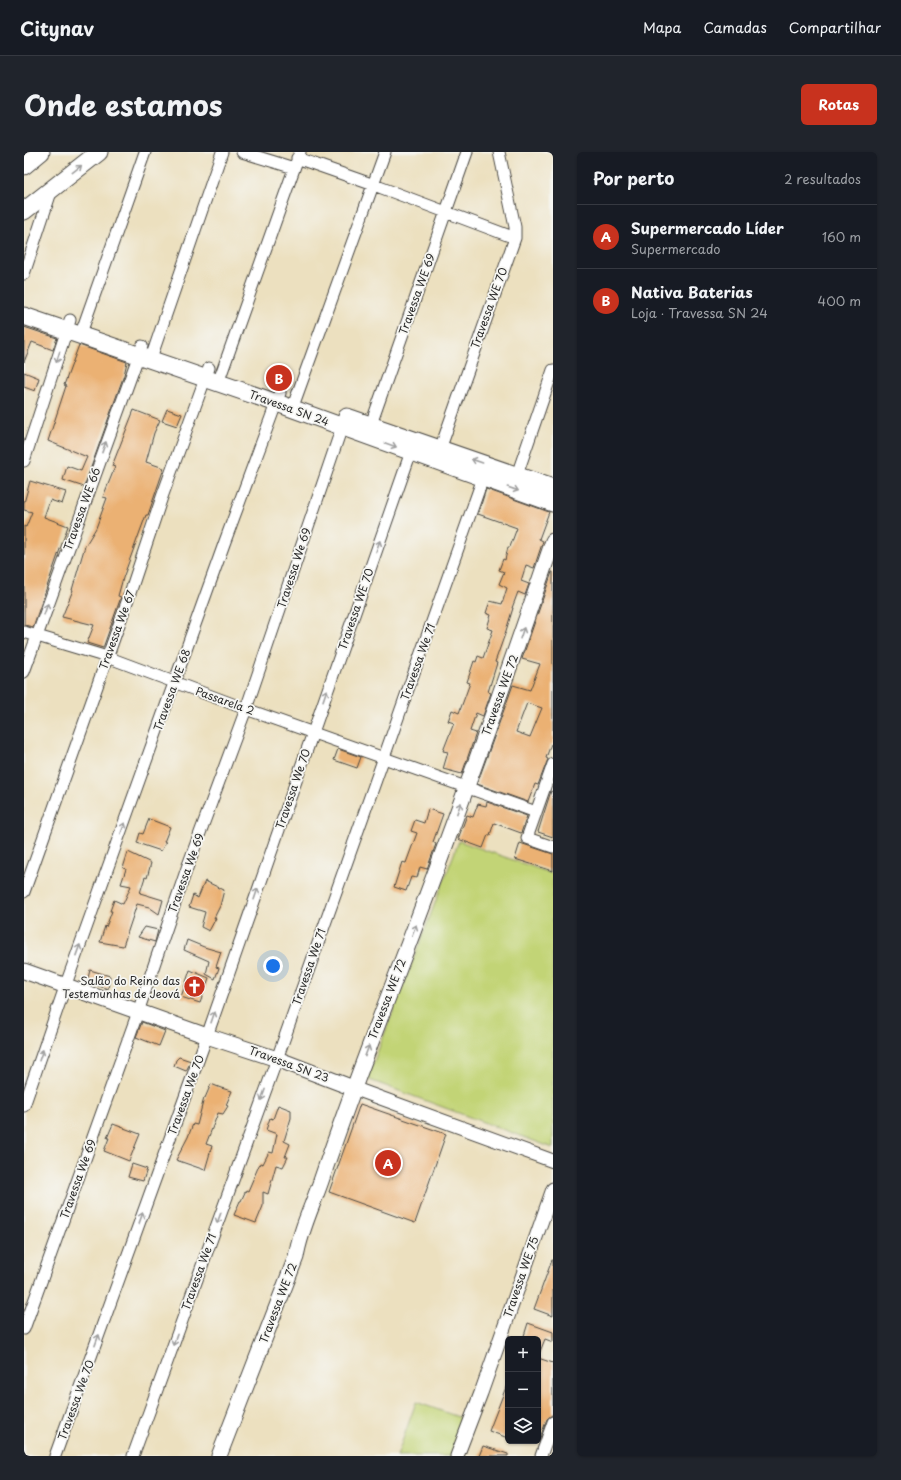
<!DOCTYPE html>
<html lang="pt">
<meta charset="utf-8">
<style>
:root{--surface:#171b24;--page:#20242c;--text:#f1f3f6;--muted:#9ea1a6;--line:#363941;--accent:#c8321e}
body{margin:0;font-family:"Playpen Sans",sans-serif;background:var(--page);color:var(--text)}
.controls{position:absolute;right:12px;bottom:12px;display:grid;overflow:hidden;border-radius:6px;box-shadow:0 1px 3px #0004}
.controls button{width:36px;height:36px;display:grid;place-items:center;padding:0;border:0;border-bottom:1px solid var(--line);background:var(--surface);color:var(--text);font:20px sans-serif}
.you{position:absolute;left:249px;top:814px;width:14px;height:14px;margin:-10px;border:3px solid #fff;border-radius:50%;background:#1a73e8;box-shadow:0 0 0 6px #1a73e833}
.badge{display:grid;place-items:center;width:26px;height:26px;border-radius:50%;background:var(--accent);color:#fff;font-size:13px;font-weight:700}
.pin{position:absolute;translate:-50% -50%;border:2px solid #fff;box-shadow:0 1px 4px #0006}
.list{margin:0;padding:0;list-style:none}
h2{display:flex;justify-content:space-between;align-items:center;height:52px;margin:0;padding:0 16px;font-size:17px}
h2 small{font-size:13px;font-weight:400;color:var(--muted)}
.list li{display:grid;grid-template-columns:26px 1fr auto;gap:12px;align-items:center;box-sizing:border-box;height:64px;padding:0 16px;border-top:1px solid var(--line)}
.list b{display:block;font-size:15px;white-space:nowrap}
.list p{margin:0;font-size:13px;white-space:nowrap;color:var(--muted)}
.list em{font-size:13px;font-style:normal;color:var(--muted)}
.icon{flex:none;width:22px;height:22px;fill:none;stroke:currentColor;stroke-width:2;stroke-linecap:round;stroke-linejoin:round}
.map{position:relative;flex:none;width:529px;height:1304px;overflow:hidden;border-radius:6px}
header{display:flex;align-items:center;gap:24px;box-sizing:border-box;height:56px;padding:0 20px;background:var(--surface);border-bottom:1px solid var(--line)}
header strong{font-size:19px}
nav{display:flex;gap:22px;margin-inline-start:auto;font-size:14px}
.intro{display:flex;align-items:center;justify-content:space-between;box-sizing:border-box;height:96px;padding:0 24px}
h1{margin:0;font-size:28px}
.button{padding:10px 18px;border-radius:6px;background:var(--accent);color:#fff;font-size:14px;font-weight:700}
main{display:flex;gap:24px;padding:0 24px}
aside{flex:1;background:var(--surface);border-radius:6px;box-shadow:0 1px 3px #0004}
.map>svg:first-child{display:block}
</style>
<header>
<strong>Citynav</strong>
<nav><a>Mapa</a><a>Camadas</a><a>Compartilhar</a></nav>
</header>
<div class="intro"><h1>Onde estamos</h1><a class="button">Rotas</a></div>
<main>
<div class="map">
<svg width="529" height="1304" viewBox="0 0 529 1304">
<rect width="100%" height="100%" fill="#f6f6f2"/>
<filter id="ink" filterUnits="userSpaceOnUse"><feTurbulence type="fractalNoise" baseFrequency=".025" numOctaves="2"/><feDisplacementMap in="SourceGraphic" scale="8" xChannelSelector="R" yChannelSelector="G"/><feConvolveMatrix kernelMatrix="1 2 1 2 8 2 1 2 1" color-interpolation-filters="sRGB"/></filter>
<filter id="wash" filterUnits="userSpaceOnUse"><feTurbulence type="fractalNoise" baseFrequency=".012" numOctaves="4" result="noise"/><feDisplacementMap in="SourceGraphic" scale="16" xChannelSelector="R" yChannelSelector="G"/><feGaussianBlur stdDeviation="0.9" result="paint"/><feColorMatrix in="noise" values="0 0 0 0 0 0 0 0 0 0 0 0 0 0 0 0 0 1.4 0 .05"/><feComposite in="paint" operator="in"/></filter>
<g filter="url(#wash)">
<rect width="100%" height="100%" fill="#ece0bf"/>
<path fill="#c2d476" stroke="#768050" d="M435,689L529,722V996L343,927Z
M392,1250L440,1267L427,1304H373Z"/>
<g id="blocks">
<path fill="#ebb173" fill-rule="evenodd" d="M0,175L33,186L29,198L8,190L0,210Z
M55,193L103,210L100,223L60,335L39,328L43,314L57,319L63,305L24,289L42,234L40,233Z
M0,220L15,226L11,239L0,235Z
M143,257L158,262L153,274L138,269Z
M110,258L136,268L130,281L122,310L140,316L124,363H122L99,426L94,444L97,445L79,496L63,491L70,473L38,465L49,438H48L61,394L72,376L83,346L79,345L91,315L88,314Z
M6,329L42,340L38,352L26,348L20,365L44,374L9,475L0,473V374L2,375L8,360L0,358V351Z
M462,337L525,360L515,387L519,389L510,416L502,413L497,429L505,432L501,443L494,440L488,456H489L481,482L471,510L473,511L464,540L467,541L459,564L452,561L446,579L452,581L438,622L419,617L424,600L419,599L430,571L424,569L428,558L435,561L446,531L443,530L450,509L452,510L454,504L459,506L469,478L463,476L467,463L462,461L466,449L478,452L483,436L475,432L480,420L475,418L479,407L481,408L484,395H486L493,376L454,362Z
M528,420H529V593L527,592L522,606L524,607L514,633L511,632L504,650L453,632L489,533L506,538L516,512L498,507ZM503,551L518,556L506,585L492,580Z
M314,597L337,605L333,616L310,608Z
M527,639L529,640V685L514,680Z
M463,650L503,664L497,681L470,671L466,683H464L459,696L434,687L443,663L449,665L454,652L462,654Z
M404,657L419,662L409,690L412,692L403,717L396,715L393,726L387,725L382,739L370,735L378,710L382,711L393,681L387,679L391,668L400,671Z
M125,667L146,675L140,690H142L137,699L113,691L116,681L119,682Z
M496,691L529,702V719L491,707Z
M104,700L127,711L123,726L121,725L116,741L139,748L135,762L125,755L113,752L99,794L76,790L81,774L82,775L88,759H86L90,748L99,752L107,734L97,732L102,717L99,716Z
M181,729L200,738L196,754L190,766H192L185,779L177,775L181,760L165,755L169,743L174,746Z
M121,775L134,778L131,790L114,785Z
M163,788L180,795L197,800L192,815L195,816L191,827L182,822L185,809L160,798Z
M66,818L86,824L84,837L63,830Z
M166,818L185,826L176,851L157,845Z
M118,870L141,879L135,894L112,885Z
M155,905L167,909L162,919L150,914L152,908Z
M187,932L197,936L208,939L202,953L204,954L199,962L194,961L182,992L188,994L181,1018L152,1008L164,985L169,972L173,973L180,946H181Z
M336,952L422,982L391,1071L305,1040Z
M254,953L267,958V966L260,989L266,992L261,1005H264L259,1015L252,1013L244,1042L239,1040V1054L232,1071L210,1063L216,1049H217L222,1038L224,1039L236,1011L239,1012L245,1000L249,1001L253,982L242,978L246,966L249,967Z
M89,972L116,982L105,1009L80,999L85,986H83Z
M108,1012L123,1017L119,1029L104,1025Z
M528,1108H529V1164L510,1157Z
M504,1171L529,1180V1190L521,1187L515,1202H514V1187H499Z
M514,1206L529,1211V1262L523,1267L514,1291Z
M484,1230V1286L465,1279Z
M459,1294L484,1302V1304H455Z"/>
</g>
</g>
<g filter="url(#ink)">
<use href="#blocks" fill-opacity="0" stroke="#484641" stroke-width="1"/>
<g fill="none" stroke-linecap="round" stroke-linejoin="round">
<defs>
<path id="minor" d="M218,0L270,16
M273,6L350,33L491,86
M0,122L28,37
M56,184L121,0
M126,209L198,0
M194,231L276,0
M268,257L361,0
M345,278L443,0
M414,303L491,86V75L475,0
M0,309L46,168
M493,323L529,218
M0,480L83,505L222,557L512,660
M0,520L118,194
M529,612L503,686L529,695
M0,740L103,450L138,345L185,216
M0,954L41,835L200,392L256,241
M0,1177L114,860L163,716L222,557L320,269
M31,1304L183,884L389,294
M109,1304L253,907L459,326
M517,1304L529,1270"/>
<path id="tertiary" d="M329,936L529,1009
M433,1304L457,1241L529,1037"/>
<path id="secondary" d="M0,819L183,884L253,907L329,936
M195,1304L272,1105C276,1079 288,1055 297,1029C319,964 343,900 368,835C425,687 478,539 529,389"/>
<path id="primary" d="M0,14L17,0
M0,59L75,0
M0,164L253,251L529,351
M323,265L529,336"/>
</defs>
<use href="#minor" stroke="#484641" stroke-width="13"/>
<use href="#tertiary" stroke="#484641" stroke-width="15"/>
<use href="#secondary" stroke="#484641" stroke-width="17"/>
<use href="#primary" stroke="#484641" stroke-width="19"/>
<use href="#minor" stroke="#fff" stroke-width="11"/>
<use href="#tertiary" stroke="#fff" stroke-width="13"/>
<use href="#secondary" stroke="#fff" stroke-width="15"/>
<use href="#primary" stroke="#fff" stroke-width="17"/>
</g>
<defs><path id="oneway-shaft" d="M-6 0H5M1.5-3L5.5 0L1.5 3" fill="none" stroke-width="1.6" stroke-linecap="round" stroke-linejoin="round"/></defs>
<g stroke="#a0a0a0">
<use href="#oneway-shaft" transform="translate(53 17) rotate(-38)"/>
<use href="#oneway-shaft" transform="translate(34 205) rotate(108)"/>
<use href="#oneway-shaft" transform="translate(367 293) rotate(20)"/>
<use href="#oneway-shaft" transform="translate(80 295) rotate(-70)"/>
<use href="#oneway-shaft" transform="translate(453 309) rotate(-161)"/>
<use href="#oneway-shaft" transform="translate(489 337) rotate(19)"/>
<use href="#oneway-shaft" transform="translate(354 394) rotate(-71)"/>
<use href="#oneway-shaft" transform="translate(22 457) rotate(-71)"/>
<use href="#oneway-shaft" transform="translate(498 481) rotate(-71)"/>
<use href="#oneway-shaft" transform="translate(301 543) rotate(-71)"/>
<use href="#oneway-shaft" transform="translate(435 656) rotate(-69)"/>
<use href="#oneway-shaft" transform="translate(99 676) rotate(-70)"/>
<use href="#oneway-shaft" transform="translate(232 742) rotate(-71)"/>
<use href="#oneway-shaft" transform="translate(390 778) rotate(-69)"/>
<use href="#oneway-shaft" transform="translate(54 798) rotate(-70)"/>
<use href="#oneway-shaft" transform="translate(189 865) rotate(-71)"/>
<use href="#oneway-shaft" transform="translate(343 899) rotate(-69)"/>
<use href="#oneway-shaft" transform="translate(17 903) rotate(-71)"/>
<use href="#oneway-shaft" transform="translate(239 943) rotate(110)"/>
<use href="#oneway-shaft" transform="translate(117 1066) rotate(-70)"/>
<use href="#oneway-shaft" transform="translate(195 1066) rotate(110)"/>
<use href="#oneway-shaft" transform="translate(73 1188) rotate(-70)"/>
<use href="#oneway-shaft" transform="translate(151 1188) rotate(110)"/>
</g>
</g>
<defs>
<symbol id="church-disc" viewBox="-11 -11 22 22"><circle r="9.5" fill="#c8321e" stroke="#f6f6f2"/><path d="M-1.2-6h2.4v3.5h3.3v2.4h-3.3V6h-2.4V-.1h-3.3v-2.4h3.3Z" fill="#fff"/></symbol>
</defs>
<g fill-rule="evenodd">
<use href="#church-disc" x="158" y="822" width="25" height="25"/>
</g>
<g text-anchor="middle" stroke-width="3.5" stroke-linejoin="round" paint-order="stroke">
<g font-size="11" fill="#2b2b2b" stroke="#f6f6f2">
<text transform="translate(393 142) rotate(-70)" y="4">Travessa WE 69</text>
<text transform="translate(465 156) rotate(-70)" y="4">Travessa WE 70</text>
<text transform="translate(265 256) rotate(20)" y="4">Travessa SN 24</text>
<text transform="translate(58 357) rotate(-70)" y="4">Travessa WE 66</text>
<text transform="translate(270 416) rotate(-72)" y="4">Travessa We 69</text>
<text transform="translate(332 457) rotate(-71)" y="4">Travessa WE 70</text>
<text transform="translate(93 478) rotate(-70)" y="4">Travessa We 67</text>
<text transform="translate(394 510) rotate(-70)" y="4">Travessa We 71</text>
<text transform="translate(148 538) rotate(-70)" y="4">Travessa WE 68</text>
<text transform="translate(476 543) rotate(-70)" y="4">Travessa WE 72</text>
<text transform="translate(201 549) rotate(20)" y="4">Passarela 2</text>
<text transform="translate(269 637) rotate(-71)" y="4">Travessa We 70</text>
<text transform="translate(162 721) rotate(-70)" y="4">Travessa We 69</text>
<text transform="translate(285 815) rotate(-71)" y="4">Travessa We 71</text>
<text transform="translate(363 847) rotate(-69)" y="4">Travessa WE 72</text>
<text transform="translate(265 912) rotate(20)" y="4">Travessa SN 23</text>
<text transform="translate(162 943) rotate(-70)" y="4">Travessa We 70</text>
<text transform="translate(54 1027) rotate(-70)" y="4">Travessa We 69</text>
<text transform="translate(175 1120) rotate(-70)" y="4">Travessa We 71</text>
<text transform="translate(497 1125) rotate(-71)" y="4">Travessa WE 75</text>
<text transform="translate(254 1151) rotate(-69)" y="4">Travessa WE 72</text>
<text transform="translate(52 1248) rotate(-70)" y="4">Travessa We 70</text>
</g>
<g font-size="11" fill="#2b2b2b" stroke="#f6f6f2" text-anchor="end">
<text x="156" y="833">Salão do Reino das<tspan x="156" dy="13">Testemunhas de Jeová</tspan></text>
</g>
</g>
</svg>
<div class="controls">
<button>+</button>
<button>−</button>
<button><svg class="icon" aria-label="layers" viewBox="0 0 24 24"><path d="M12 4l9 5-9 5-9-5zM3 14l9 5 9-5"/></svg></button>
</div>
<div class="you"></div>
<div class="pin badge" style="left:364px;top:1011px">A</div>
<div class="pin badge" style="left:255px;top:226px">B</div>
</div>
<aside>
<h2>Por perto<small>2 resultados</small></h2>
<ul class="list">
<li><span class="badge">A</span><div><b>Supermercado Líder</b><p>Supermercado</p></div><em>160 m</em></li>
<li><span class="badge">B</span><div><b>Nativa Baterias</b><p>Loja · Travessa SN 24</p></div><em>400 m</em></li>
</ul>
</aside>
</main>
